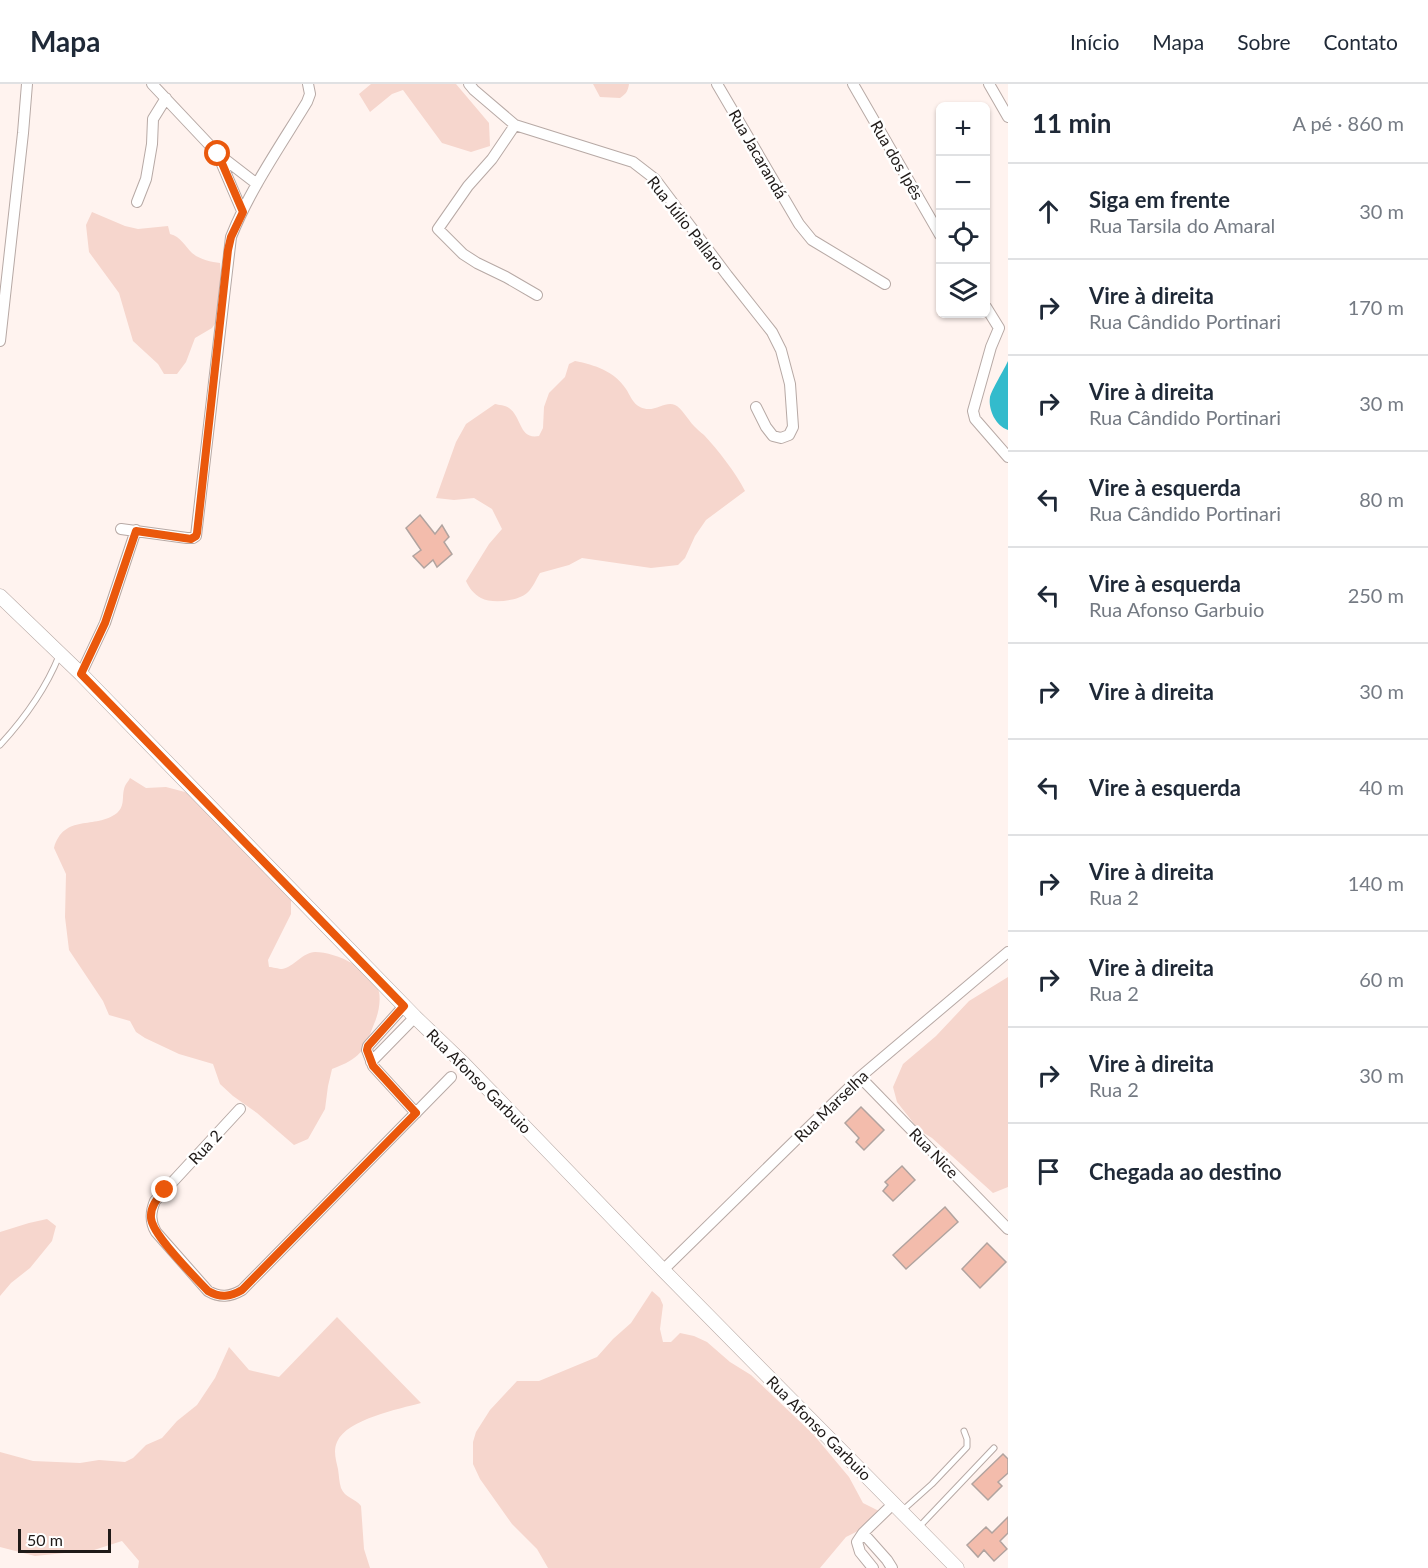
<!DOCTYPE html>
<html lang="pt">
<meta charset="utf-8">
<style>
:root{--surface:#fff;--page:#f2f2f3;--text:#1f2937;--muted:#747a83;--line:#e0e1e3}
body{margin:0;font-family:Lato,sans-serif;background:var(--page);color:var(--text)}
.controls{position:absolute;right:18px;top:18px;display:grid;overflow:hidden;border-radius:9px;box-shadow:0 2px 4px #0004}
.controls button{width:54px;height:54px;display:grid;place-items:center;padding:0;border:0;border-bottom:2px solid var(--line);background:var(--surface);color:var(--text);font:30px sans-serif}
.scale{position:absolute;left:18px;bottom:15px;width:93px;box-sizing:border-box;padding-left:6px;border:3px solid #1f1a18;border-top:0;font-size:16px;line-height:21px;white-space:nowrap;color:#1f1a18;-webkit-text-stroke:4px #fff;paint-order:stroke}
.stop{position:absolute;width:18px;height:18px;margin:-14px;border:4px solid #ea580c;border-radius:50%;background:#fff}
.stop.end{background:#ea580c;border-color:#fff;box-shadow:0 2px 6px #0008}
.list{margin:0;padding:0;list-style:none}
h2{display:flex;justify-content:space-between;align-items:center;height:78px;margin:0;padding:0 24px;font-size:26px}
h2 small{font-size:20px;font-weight:400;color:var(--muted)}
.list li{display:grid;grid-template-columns:39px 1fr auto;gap:18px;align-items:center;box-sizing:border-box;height:96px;padding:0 24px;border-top:2px solid var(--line)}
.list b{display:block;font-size:22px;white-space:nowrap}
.list p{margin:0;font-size:20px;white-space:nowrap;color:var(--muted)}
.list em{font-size:20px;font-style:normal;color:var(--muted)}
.icon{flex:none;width:33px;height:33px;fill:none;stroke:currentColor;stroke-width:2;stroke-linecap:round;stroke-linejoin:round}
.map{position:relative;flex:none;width:1008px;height:1484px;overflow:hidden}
header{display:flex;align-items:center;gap:36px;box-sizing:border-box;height:84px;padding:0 30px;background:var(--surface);border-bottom:2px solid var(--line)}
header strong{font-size:28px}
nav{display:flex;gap:33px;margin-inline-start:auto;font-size:21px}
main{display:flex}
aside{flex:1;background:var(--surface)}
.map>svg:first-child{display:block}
</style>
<header>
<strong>Mapa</strong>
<nav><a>Início</a><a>Mapa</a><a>Sobre</a><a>Contato</a></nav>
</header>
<main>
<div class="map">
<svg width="1008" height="1484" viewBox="0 0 1008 1484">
<rect width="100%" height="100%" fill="#fff3ef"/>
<path fill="#f6d6cd" d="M371,0H456L489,39L490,62L471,68L442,59L403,6L392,10L370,28L359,10Z
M593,0H629C628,7 626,10 620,14L600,13Z
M92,128L125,142L138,145L168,142L170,150C181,153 184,161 192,169C199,175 211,178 220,179L222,202L217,237L212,244L195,254L186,278L177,290H164L158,280L133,257L119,209L89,168L86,141Z
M575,277C595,281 614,287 626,305C630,311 633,320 640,323C654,330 665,316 675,321C682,324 688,336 694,342C697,345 700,348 704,351C718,366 736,389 745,407L706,436L695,452L685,474L678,481L651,484L582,474L569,481L540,489C536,495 533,504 527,509C518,517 492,520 481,514C474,510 469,504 466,497L489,460L502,445L492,425L474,414L454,416L436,414L456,358L466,340L495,320C499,321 505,321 509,324C522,333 519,356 539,352L543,344L544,323L549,309L565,293L569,280Z
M130,694L146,704L166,703L185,708L202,718L291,812V830L268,876L269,883C272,883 279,885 282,885C294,883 303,868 315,868C337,868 373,886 379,908C381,918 378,931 374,940C363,968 361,974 332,985L328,1002L325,1025L308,1055L294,1061L257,1029L233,1012L220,1000L213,980L179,970L145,954L136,948L130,937L109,931L103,917L69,866L65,833L66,790L54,764C64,729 95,746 117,729C126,721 121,712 125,702C126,699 129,697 130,694Z
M1008,893V1103L993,1109L932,1054L919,1046L897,1018L893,1003L903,980L936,952L969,917Z
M47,1135L56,1142L52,1157L30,1184L11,1199L0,1212V1148L29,1139Z
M652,1207L660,1214L663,1221L660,1245L663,1258H671L680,1249L694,1252L707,1258L730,1278L751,1291L813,1350L849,1393L863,1419L879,1427L878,1437L846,1453L820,1484H548L537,1465L512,1440L480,1395L473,1380V1358L476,1348L490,1326L517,1297H539L597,1273L613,1255L631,1239Z
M337,1233L421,1319C399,1325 347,1335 337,1358C333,1367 336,1376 338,1385C339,1391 339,1398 341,1404C345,1414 355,1414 361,1422L364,1465L370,1484H138L139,1477L122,1457L94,1466L35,1472L0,1463V1368L33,1377L80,1379L99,1376L125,1378L133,1374L146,1361L162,1354L177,1337L197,1321L215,1294L229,1263L249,1286L279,1293Z"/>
<path fill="#3bc" d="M1008,277V346C996,342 988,326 990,313C992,305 1004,286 1008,277Z"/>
<path fill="#f3bcac" stroke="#b1a39f" stroke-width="1.5" d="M420,431L435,450L442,441L449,453L444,458L452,470L437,483L433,476L424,484L413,472L421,466L406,444Z
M861,1023L884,1046L864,1066L856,1058L859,1054L845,1039Z
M902,1082L915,1096L893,1117L883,1107L888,1101L885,1098Z
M945,1123L958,1138L906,1185L893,1171Z
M987,1159L1006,1178L980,1204L962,1185Z
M1003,1370L1008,1375V1389L998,1398L1002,1402L988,1416L972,1400Z
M1008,1433V1449L1000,1457L1007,1465L994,1477L984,1466L978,1473L967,1461L986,1443L992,1449Z"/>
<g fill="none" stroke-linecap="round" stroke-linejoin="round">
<defs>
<path id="service" d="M0,661C24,635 46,604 59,572
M903,1426L932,1400L967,1363V1355L964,1347
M919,1443L994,1364"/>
<path id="minor" d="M152,0L218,70L257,100
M469,0L474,6L515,41L633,78L655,95L727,191L772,248L781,266L790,300L793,343L789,351L781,354L773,352L766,343L756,323
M717,0L799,140L812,156L885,200
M853,0L940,151
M989,0L1008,33
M515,41L492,75L468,102L438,145L463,170L477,179L506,193L537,211
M218,71L242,127
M137,118L146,95L152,60L153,35L166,14
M986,223L999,244L991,263L973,327L975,335L1008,373
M0,257L23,49L27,0
M121,445L187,454H193L196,452L231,153C250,105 281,61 307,18L310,10L308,0
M81,590L105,539L136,446
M404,922L368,962L367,966L373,982L416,1029
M371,978L415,933
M860,993L1008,1145
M240,1025L155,1117C150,1129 150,1138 156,1148L208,1207C220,1214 230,1213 242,1206L451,993
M663,1186L860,993L1008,868
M863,1449L887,1476L892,1484
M873,1484L860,1468L857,1458L863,1449L894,1419"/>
<path id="tertiary" d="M0,512L81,590L415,933L464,980L663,1186L957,1484"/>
</defs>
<use href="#service" stroke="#b7a9a5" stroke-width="7"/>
<use href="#minor" stroke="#b7a9a5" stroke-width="12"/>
<use href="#tertiary" stroke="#b7a9a5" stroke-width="15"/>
<use href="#service" stroke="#fff" stroke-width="5"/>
<use href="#minor" stroke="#fff" stroke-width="10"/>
<use href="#tertiary" stroke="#fff" stroke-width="14"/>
</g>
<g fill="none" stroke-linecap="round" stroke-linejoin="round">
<path stroke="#ea580c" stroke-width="8" d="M165,1106C158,1114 150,1122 151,1134C152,1151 195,1193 208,1207C220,1214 230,1213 242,1206L416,1029L373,982L367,966L368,962L404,922L81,590L105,539L136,447L191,455L196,452L197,449L228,166L231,153L243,128L218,70"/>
</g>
<g text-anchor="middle" stroke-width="5" stroke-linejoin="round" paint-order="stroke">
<g font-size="16" fill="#1f1a18" stroke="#fff">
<text transform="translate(758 70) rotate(60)" y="6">Rua Jacarandá</text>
<text transform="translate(897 76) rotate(60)" y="6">Rua dos Ipês</text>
<text transform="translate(686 139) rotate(52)" y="6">Rua Júlio Pallaro</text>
<text transform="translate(479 997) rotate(45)" y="6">Rua Afonso Garbuio</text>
<text transform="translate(831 1022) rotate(-44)" y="6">Rua Marselha</text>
<text transform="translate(205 1063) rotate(-47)" y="6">Rua 2</text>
<text transform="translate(934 1069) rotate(46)" y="6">Rua Nice</text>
<text transform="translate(819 1344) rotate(45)" y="6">Rua Afonso Garbuio</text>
</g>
</g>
</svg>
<div class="controls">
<button>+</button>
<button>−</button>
<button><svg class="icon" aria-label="locate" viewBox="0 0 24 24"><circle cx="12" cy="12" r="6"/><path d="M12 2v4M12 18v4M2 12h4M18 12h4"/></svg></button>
<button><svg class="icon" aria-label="layers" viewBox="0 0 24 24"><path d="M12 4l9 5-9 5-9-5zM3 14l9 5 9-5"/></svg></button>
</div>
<div class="scale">50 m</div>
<div class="stop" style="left:218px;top:70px"></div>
<div class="stop end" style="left:165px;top:1106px"></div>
</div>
<aside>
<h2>11 min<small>A pé · 860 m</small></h2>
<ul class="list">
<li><svg class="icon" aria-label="ahead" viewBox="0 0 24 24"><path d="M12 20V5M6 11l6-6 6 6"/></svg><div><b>Siga em frente</b><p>Rua Tarsila do Amaral</p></div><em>30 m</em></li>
<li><svg class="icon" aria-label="right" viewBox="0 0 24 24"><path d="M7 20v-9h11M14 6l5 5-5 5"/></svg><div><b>Vire à direita</b><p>Rua Cândido Portinari</p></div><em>170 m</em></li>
<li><svg class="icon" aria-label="right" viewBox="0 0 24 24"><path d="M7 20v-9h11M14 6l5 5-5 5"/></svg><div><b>Vire à direita</b><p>Rua Cândido Portinari</p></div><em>30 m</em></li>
<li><svg class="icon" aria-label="left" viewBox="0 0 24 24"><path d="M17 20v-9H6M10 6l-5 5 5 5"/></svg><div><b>Vire à esquerda</b><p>Rua Cândido Portinari</p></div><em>80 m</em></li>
<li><svg class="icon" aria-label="left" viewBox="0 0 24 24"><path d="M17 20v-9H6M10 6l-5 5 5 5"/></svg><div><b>Vire à esquerda</b><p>Rua Afonso Garbuio</p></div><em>250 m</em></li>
<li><svg class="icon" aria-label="right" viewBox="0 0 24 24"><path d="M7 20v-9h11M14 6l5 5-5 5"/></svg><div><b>Vire à direita</b></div><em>30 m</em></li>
<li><svg class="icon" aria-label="left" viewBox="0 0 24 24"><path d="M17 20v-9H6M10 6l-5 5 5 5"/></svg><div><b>Vire à esquerda</b></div><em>40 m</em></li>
<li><svg class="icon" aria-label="right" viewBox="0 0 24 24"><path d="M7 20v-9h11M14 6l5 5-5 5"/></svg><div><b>Vire à direita</b><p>Rua 2</p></div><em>140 m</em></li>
<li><svg class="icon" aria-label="right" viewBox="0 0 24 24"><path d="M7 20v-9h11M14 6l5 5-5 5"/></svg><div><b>Vire à direita</b><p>Rua 2</p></div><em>60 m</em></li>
<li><svg class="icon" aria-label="right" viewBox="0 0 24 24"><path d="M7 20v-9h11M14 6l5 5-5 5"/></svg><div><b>Vire à direita</b><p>Rua 2</p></div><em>30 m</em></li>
<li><svg class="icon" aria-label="arrive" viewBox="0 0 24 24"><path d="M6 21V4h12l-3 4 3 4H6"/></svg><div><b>Chegada ao destino</b></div></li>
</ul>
</aside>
</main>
